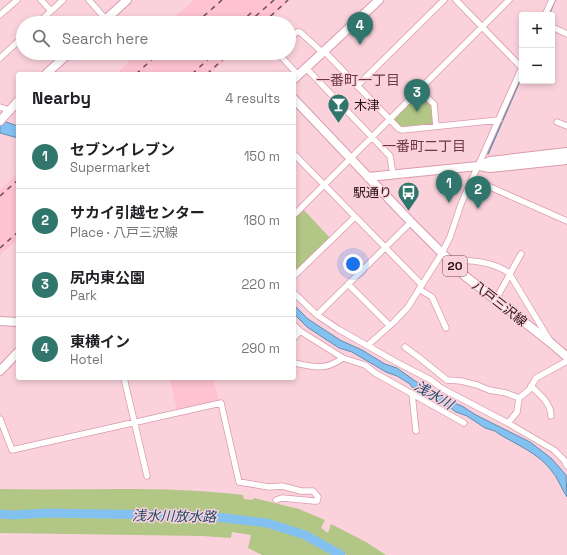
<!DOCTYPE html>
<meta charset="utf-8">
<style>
:root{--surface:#fff;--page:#f2f2f2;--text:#202124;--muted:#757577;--line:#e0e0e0;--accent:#31766c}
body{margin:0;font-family:"Space Grotesk","Noto Sans JP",sans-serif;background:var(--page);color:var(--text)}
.controls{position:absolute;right:12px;top:12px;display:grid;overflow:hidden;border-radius:4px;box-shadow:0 2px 6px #0003}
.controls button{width:36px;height:36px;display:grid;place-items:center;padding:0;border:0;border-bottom:1px solid var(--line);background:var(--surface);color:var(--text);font:20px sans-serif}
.you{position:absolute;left:353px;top:264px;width:14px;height:14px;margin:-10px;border:3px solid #fff;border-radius:50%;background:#1a73e8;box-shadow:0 0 0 6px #1a73e833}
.badge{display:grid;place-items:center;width:26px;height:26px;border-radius:50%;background:var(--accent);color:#fff;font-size:13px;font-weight:700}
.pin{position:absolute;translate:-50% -33px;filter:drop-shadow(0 1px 2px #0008)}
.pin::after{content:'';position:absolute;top:21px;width:14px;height:12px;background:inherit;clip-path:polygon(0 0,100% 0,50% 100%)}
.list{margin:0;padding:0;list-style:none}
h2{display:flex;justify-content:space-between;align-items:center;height:52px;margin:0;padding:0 16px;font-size:17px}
h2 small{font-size:13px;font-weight:400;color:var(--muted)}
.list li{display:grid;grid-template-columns:26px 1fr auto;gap:12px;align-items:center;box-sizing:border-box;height:64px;padding:0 16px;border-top:1px solid var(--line)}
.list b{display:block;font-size:15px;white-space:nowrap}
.list p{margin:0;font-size:13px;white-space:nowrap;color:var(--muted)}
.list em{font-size:13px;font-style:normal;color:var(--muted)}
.icon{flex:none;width:22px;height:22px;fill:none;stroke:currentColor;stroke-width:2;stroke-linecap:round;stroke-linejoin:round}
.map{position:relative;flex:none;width:567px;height:555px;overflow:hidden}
.search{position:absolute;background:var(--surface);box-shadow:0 2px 6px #0003;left:16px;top:16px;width:280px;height:44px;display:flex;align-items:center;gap:10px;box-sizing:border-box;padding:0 14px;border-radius:22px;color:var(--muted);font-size:15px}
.panel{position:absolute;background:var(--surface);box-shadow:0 2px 6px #0003;left:16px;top:72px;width:280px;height:308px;border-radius:4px}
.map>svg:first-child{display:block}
</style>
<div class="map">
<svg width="567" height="555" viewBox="0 0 567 555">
<rect width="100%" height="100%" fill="#fbd2dc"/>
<path fill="#fec2d1" d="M194,0H290L267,23H168Z
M138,53H233L210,74H116Z
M18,173V239L0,255V190Z
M170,378H213L219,402L177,412Z"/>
<path fill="#b2c686" d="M419,94C433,99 433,110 434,123L433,124L401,127L394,120V118Z
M303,209L330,238L294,274V218Z
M0,489C81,491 162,485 243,495L244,499L252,500L254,498L299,509L325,520L321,528L328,533L331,524L366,542L386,555H347L302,529L299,535L335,555H262L248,548L251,535L232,532L231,538L202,536L0,533Z"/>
<path fill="#82c1f0" stroke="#668caf" d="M0,120L18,126V138L0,133Z
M294,305L308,319L340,340L362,350L385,364L397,368L425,388L449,401L462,406L476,415L530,442L551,458L566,475L567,497C561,488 558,478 551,470C538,453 517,445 499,434L495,431L485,428L467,416L456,412L452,409L412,387L410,384L397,376L386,372L352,352L339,348L307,327L294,314Z"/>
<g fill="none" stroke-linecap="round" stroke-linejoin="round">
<path stroke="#668caf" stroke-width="1.5" d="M549,15L555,0
M488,154L522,76"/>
<path stroke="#82c1f0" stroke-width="9" d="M0,514L12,515L47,513L162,515L217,517L267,523L305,535L341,555"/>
<defs>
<path id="street" d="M41,0L51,11
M89,0L109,23
M456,0L522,68
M0,15L17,0
M545,15L552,0
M38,23L63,0
M552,27L567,34
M289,39L297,32H300L322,52
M324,51L399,129L402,130L499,120
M278,53L298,75
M0,58L23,37
M306,68L390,156L393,175
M357,86L444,0
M419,90L434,104L436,126
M0,107L9,110
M557,122L567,126
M294,154L422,285
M472,179L567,221
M294,215L509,0
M449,260C469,260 492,261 509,273L550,341
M294,276L355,217
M348,284L389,325
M419,289L432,297L446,328
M294,293L317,315L338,329L396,362L431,380L441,388L508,423L554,450L564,460L567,466
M496,299L521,254
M317,315L411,222
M294,325L300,331L343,358L365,365L375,373L464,423
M294,338L300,331
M368,345L394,322L408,307L442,253L450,237L461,204L522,67
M405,347L421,359L447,380L461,381L477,385L489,390L506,393L519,398
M294,363C315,367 324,371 343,358
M124,378L147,476
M531,386C540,395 551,403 551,416
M412,394L416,431
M0,419L12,450L221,403L239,482L269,487L282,486L301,491H313L318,497L317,501H314L282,498L276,500
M508,423L517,412L519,398L529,390L536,378L567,361"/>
<path id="secondary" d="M102,23L127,0
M46,74L69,53
M294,79L379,0
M0,121L18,101
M0,321L18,322
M0,371L18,352"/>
<path id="primary" d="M294,99L411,222L465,276L551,343L567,357
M479,166L490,168L567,160
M368,177L478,166L490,161L567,152"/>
</defs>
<use href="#street" stroke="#db9bab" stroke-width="7"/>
<use href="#secondary" stroke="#db9bab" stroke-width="10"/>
<use href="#primary" stroke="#db9bab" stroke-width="10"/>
<use href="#street" stroke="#fff" stroke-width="5.5"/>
<use href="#secondary" stroke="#fff" stroke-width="8"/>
<use href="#primary" stroke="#fff" stroke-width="8"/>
<path stroke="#6e5159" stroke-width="1.5" stroke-dasharray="5 5" stroke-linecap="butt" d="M196,23L222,0
M240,23L252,12
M248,23L274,0
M263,23L288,0
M136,74L159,53
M192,74L215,53
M207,74L230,53
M0,196L18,180
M0,248L18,232"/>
</g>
<defs>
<symbol id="bar-pin" viewBox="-11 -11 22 30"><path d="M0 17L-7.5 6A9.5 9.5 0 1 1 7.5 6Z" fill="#31766c" stroke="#fbd2dc"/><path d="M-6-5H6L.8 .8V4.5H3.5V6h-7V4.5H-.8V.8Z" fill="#fff"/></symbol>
<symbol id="bus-pin" viewBox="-11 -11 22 30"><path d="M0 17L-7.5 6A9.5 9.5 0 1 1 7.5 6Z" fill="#31766c" stroke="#fbd2dc"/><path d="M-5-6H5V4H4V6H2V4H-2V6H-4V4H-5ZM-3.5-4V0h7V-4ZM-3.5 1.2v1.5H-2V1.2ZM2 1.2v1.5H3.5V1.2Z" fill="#fff"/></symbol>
</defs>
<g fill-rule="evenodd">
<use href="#bar-pin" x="326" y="92" width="25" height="34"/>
<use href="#bus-pin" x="396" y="180" width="25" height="34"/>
</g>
<g text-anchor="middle" stroke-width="3" stroke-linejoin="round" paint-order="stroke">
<rect fill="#fbd2dc" stroke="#664a51" stroke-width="1" x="443" y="256" width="24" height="20" rx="3"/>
<g font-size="12" font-weight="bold" fill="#260f16">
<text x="455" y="270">20</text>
</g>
<g font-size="13" fill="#260f16" stroke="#fbd2dc" text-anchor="start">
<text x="354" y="110">木津</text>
<text x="392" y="197" text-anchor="end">駅通り</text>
</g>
<g font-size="13" fill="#260f16" stroke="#fbd2dc">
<text transform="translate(500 303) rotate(38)" y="5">八戸三沢線</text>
</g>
<g font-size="14" fill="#6e3747" stroke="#fbd2dc">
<text x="358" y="85">一番町一丁目</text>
<text x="424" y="151">一番町二丁目</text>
</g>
<g font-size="14" font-style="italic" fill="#1b4a6a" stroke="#fbd2dc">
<text transform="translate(434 395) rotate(30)" y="5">浅水川</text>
<text transform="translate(174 516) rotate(1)" y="5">浅水川放水路</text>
</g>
</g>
</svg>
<div class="controls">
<button>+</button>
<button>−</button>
</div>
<div class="you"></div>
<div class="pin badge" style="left:449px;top:203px">1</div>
<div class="pin badge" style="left:478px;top:209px">2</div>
<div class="pin badge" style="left:417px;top:112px">3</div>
<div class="pin badge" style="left:360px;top:45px">4</div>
<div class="search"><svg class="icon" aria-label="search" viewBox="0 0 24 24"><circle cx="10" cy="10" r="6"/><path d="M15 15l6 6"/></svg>Search here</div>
<section class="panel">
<h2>Nearby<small>4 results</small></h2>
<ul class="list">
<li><span class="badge">1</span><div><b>セブンイレブン</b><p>Supermarket</p></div><em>150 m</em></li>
<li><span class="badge">2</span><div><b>サカイ引越センター</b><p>Place · 八戸三沢線</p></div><em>180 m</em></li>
<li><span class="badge">3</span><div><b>尻内東公園</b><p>Park</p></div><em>220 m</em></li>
<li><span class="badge">4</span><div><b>東横イン</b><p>Hotel</p></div><em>290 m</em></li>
</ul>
</section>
</div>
